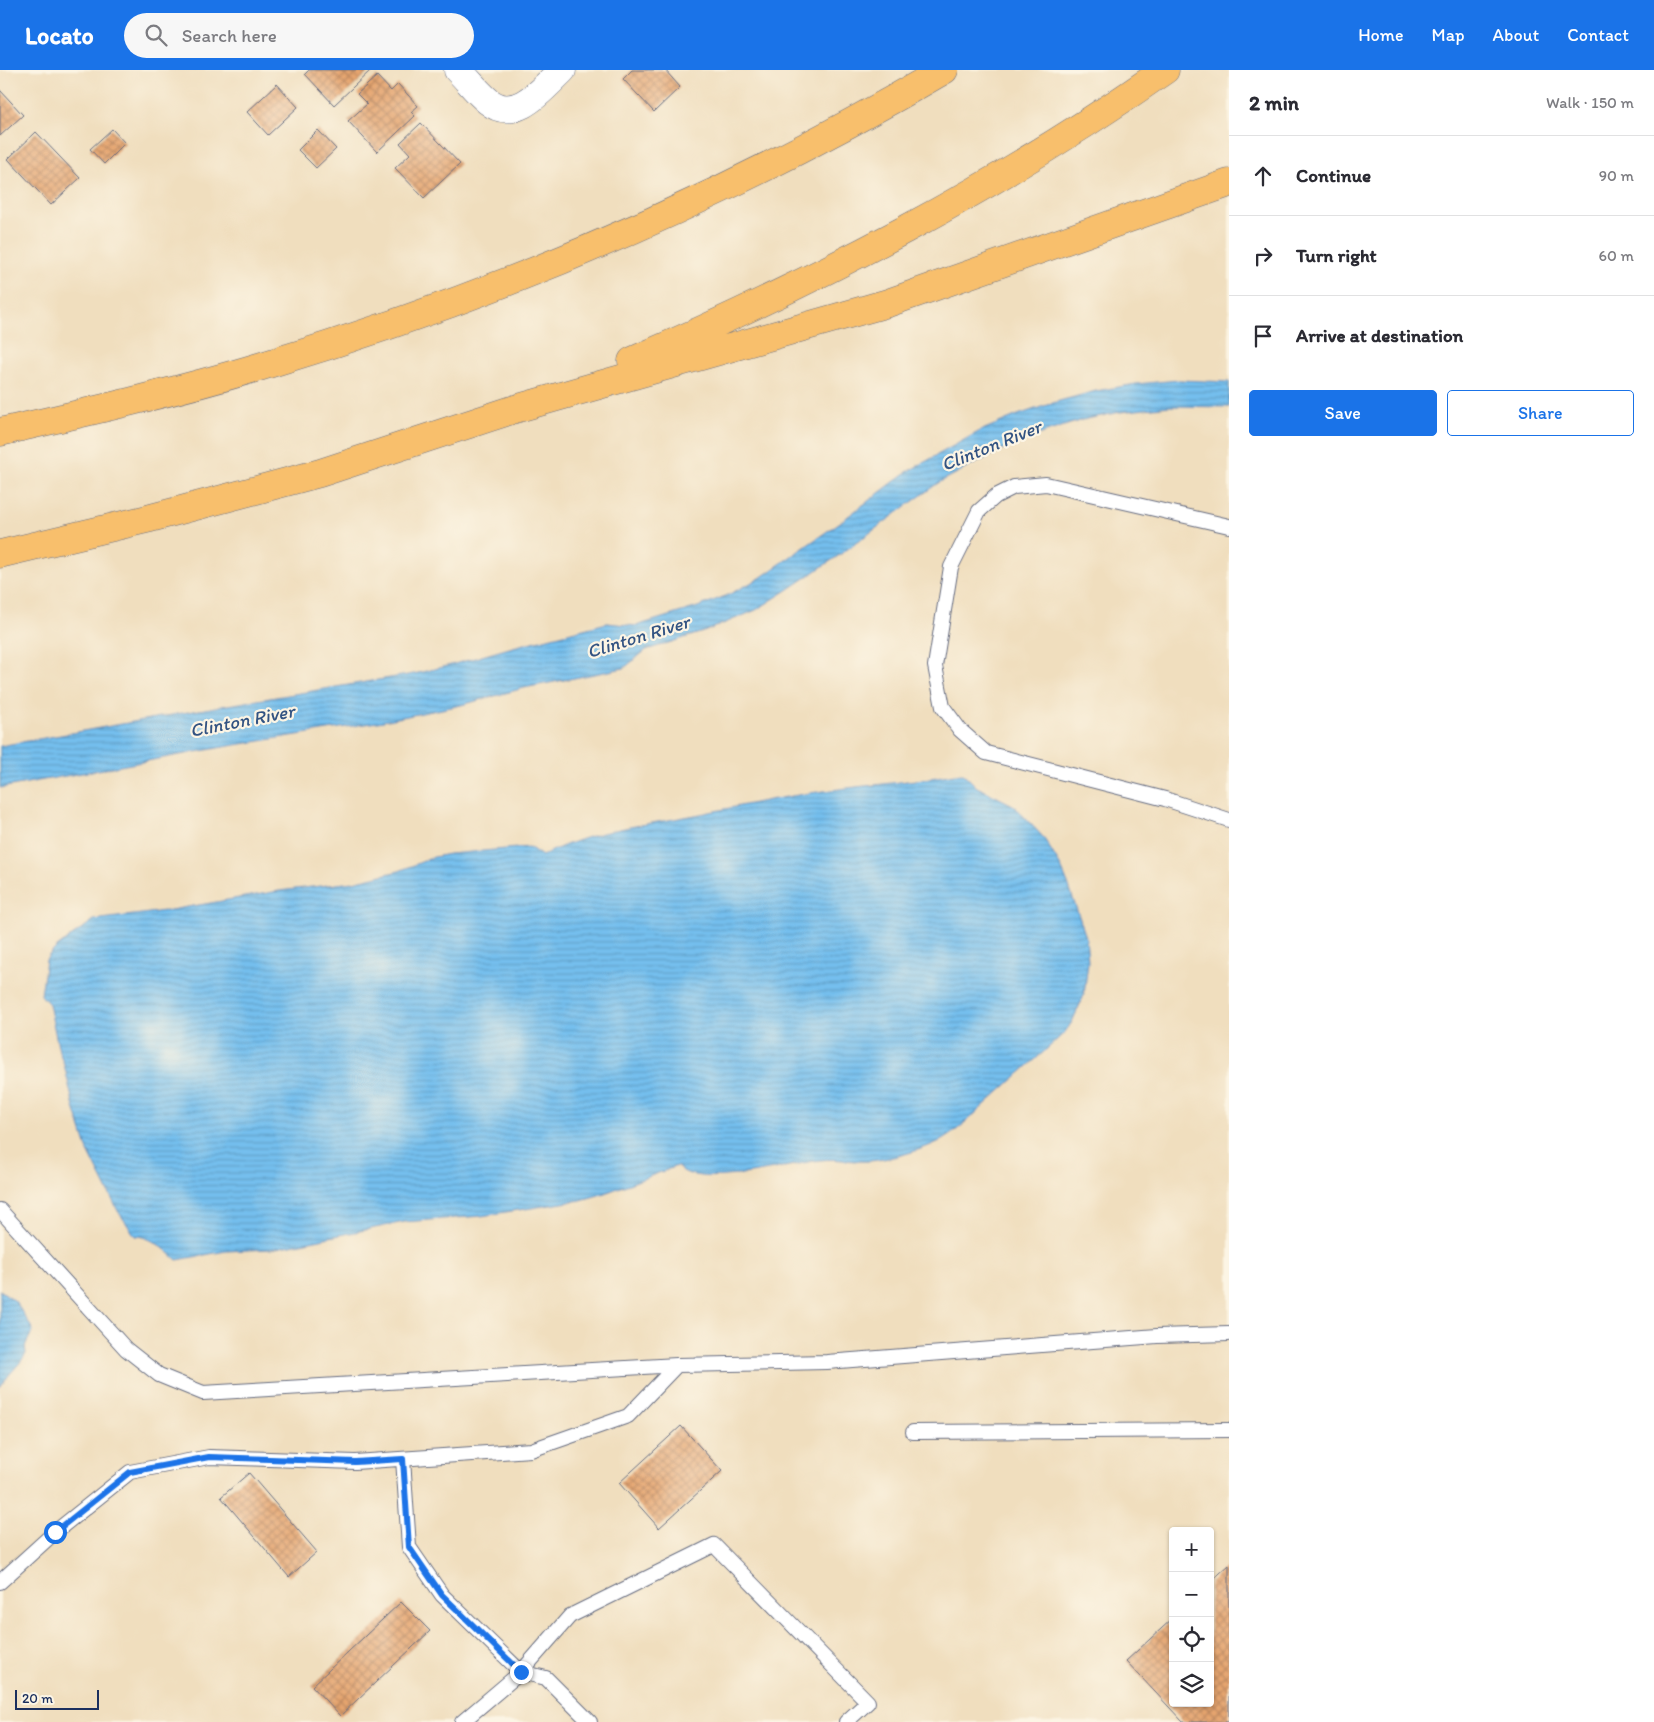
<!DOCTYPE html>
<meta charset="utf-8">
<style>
:root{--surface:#fff;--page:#f7f7f7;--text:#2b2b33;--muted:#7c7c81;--line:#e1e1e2;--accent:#1a73e8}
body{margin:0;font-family:Itim,sans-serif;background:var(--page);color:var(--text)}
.controls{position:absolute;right:15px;bottom:15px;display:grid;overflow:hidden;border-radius:5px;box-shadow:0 1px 4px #0004}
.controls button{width:45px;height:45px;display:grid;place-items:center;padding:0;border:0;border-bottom:1px solid var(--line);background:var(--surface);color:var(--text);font:25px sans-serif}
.scale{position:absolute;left:15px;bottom:12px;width:84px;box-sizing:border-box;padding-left:5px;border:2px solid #1b2f5e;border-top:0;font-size:14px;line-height:18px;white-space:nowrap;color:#1b2f5e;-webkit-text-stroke:4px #fcf5e5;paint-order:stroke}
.stop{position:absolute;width:15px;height:15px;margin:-11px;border:4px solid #1a73e8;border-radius:50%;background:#fff}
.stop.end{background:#1a73e8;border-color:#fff;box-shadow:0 1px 5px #0008}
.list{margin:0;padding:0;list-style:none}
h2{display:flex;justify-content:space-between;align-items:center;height:65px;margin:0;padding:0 20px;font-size:21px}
h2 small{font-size:16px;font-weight:400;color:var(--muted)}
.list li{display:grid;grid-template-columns:32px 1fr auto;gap:15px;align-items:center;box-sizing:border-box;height:80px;padding:0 20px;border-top:1px solid var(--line)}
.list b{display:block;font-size:19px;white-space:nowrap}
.list em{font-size:16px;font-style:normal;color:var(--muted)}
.actions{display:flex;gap:10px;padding:15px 20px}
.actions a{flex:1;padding:11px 0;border:1px solid var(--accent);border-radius:5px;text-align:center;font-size:18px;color:var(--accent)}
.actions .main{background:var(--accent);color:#fff}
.icon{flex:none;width:28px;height:28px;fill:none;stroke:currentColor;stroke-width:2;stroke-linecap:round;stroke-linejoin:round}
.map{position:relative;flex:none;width:1229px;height:1652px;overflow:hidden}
header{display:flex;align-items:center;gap:30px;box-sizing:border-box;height:70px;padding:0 25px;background:var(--accent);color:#fff}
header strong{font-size:24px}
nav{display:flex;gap:28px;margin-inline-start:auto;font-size:18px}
.search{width:350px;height:45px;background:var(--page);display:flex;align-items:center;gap:12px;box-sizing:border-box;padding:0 18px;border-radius:28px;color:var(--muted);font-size:19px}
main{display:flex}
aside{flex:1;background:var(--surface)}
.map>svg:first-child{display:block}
</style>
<header>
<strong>Locato</strong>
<div class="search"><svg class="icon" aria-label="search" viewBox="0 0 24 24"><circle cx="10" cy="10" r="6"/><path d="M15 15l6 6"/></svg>Search here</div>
<nav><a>Home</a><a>Map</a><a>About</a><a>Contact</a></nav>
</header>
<main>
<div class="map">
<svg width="1229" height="1652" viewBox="0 0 1229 1652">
<defs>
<pattern id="water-rules" width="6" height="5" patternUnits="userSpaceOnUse" patternTransform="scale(1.25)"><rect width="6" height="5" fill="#75bfee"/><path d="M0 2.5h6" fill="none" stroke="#5f9cc4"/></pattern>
<pattern id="building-cross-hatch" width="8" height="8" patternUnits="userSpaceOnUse" patternTransform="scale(1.25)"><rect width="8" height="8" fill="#e5a46e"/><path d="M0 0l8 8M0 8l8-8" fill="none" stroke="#b9865e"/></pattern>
</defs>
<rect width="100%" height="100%" fill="#fcf5e5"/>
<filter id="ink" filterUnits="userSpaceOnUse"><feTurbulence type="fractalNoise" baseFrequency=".02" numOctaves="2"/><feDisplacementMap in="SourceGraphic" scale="10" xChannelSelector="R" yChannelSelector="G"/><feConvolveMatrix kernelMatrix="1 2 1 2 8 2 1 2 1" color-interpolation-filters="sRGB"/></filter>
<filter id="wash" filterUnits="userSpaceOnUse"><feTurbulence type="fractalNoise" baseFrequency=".0096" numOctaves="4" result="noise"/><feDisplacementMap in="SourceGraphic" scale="20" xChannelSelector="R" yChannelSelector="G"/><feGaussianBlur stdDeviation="1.12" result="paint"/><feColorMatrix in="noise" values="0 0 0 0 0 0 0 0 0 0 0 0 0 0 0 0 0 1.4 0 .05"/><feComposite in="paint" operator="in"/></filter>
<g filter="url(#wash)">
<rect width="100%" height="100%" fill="#f0debe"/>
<path fill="url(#water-rules)" stroke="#4877a6" d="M1179,310L1229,312V337L1169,336L1120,342L1082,350L1046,362L1009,376L938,413L838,486L789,519L756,540L706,561L646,580L624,598L524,618L461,635L383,651L223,677L0,718V676L216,637L414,604L451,595L513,577L607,553L636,556L698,537L728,525L760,508L839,453L907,402L980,361L1018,345L1056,332L1096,321L1136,314Z
M955,704H964L977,717L1013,735L1043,767L1060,795L1068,814L1086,867L1088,892L1084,925L1072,952L1065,962C1040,986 1014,1008 989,1031C974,1044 959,1060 942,1070C920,1081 894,1088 870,1091C853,1092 837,1088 820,1090C791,1094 696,1121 677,1096L602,1124L581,1130L481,1146L404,1152L271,1179L226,1181L177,1190C166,1180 151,1166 135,1166L118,1141L88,1081L74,1037L64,994L59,981L49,934L41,925L46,890L50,884L57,877L94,850L165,841L279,821L353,812L399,801L434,787L449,784L529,777L542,786C584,764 623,758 669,750C714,742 759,731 804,724C854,716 905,713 955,704Z
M0,1220L15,1231L33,1260L25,1276L26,1284C19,1296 7,1305 0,1317Z"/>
<g id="blocks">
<path fill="url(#building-cross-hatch)" d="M309,0H371L334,35L305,4Z
M632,0H665L680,17L654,42L623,9Z
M377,6L391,21L398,14L418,36L411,42L415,46L377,82L348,51L367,34L357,24Z
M277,14L298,37L268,65L247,42Z
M0,20L23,45L0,66Z
M421,53L460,94L424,128L395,98L410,84L400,73Z
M112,59L125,73L104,94L90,79Z
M318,60L336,79L316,98L298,80Z
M36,62L80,108L51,135L8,89Z
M681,1356L722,1401L659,1458L619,1413Z
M249,1403L317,1482L289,1507L221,1427Z
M1229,1495V1652H1183L1126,1591L1173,1548V1633H1210V1512Z
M401,1532L430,1561L340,1646L312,1616Z"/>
</g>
</g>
<g filter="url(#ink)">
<use href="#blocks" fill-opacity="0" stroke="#666c80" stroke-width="1"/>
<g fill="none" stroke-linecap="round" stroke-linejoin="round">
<defs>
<path id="service" d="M1229,456L1046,414L1014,417L996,426L979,441L951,497L935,596L943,637L960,660L986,683L1165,729L1229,750
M0,1140L126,1279L159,1305L203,1323L677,1295L827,1292L1157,1266L1229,1264
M913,1362L1229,1360
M403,1389L409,1477L442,1525L521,1602L546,1608L590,1652
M0,1512L55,1462L130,1402L209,1387L355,1392L531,1380L628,1346L677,1295
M462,1652L521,1602L570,1546L714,1475L868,1632L846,1652"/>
<path id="minor" d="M458,0C468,10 477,22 488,31C516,54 543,18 562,0"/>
<path id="motorway" d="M632,291C818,210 999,117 1165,0
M0,362C88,342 176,322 262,296C500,225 730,126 944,0
M0,484L147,449L320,403L515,339L888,233L1229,113"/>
</defs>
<use href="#service" stroke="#666c80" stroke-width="16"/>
<use href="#minor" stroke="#666c80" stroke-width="29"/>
<use href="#motorway" stroke="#666c80" stroke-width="29"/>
<use href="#service" stroke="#fff" stroke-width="14"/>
<use href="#minor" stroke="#fff" stroke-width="28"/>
<use href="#motorway" stroke="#f8bf6c" stroke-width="28"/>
</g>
</g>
<g fill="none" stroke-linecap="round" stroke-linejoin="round" filter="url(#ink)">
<path stroke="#1a73e8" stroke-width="6" d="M55,1462L130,1402L209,1387L355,1392L403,1389L409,1477L442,1525L521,1602"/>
</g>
<g text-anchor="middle" stroke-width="4.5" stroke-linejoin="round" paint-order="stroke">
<g font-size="19" font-style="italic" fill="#325382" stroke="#fcf5e5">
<text transform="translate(991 375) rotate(-22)" y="7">Clinton River</text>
<text transform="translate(638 566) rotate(-17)" y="7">Clinton River</text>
<text transform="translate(242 650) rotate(-11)" y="7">Clinton River</text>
</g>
</g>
</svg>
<div class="controls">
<button>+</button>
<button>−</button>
<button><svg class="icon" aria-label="locate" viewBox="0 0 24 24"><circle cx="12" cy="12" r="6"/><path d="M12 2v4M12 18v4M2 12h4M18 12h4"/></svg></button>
<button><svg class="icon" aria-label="layers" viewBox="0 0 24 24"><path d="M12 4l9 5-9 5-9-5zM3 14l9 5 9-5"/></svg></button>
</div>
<div class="scale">20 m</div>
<div class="stop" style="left:55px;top:1462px"></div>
<div class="stop end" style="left:521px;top:1602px"></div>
</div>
<aside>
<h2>2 min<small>Walk · 150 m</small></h2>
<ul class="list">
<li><svg class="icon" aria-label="ahead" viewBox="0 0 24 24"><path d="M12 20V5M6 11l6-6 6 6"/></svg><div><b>Continue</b></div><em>90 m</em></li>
<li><svg class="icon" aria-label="right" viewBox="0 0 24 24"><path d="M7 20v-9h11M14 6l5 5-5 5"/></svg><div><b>Turn right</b></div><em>60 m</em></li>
<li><svg class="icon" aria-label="arrive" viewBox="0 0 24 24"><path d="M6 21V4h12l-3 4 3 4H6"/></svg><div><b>Arrive at destination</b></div></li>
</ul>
<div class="actions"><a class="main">Save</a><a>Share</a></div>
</aside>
</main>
